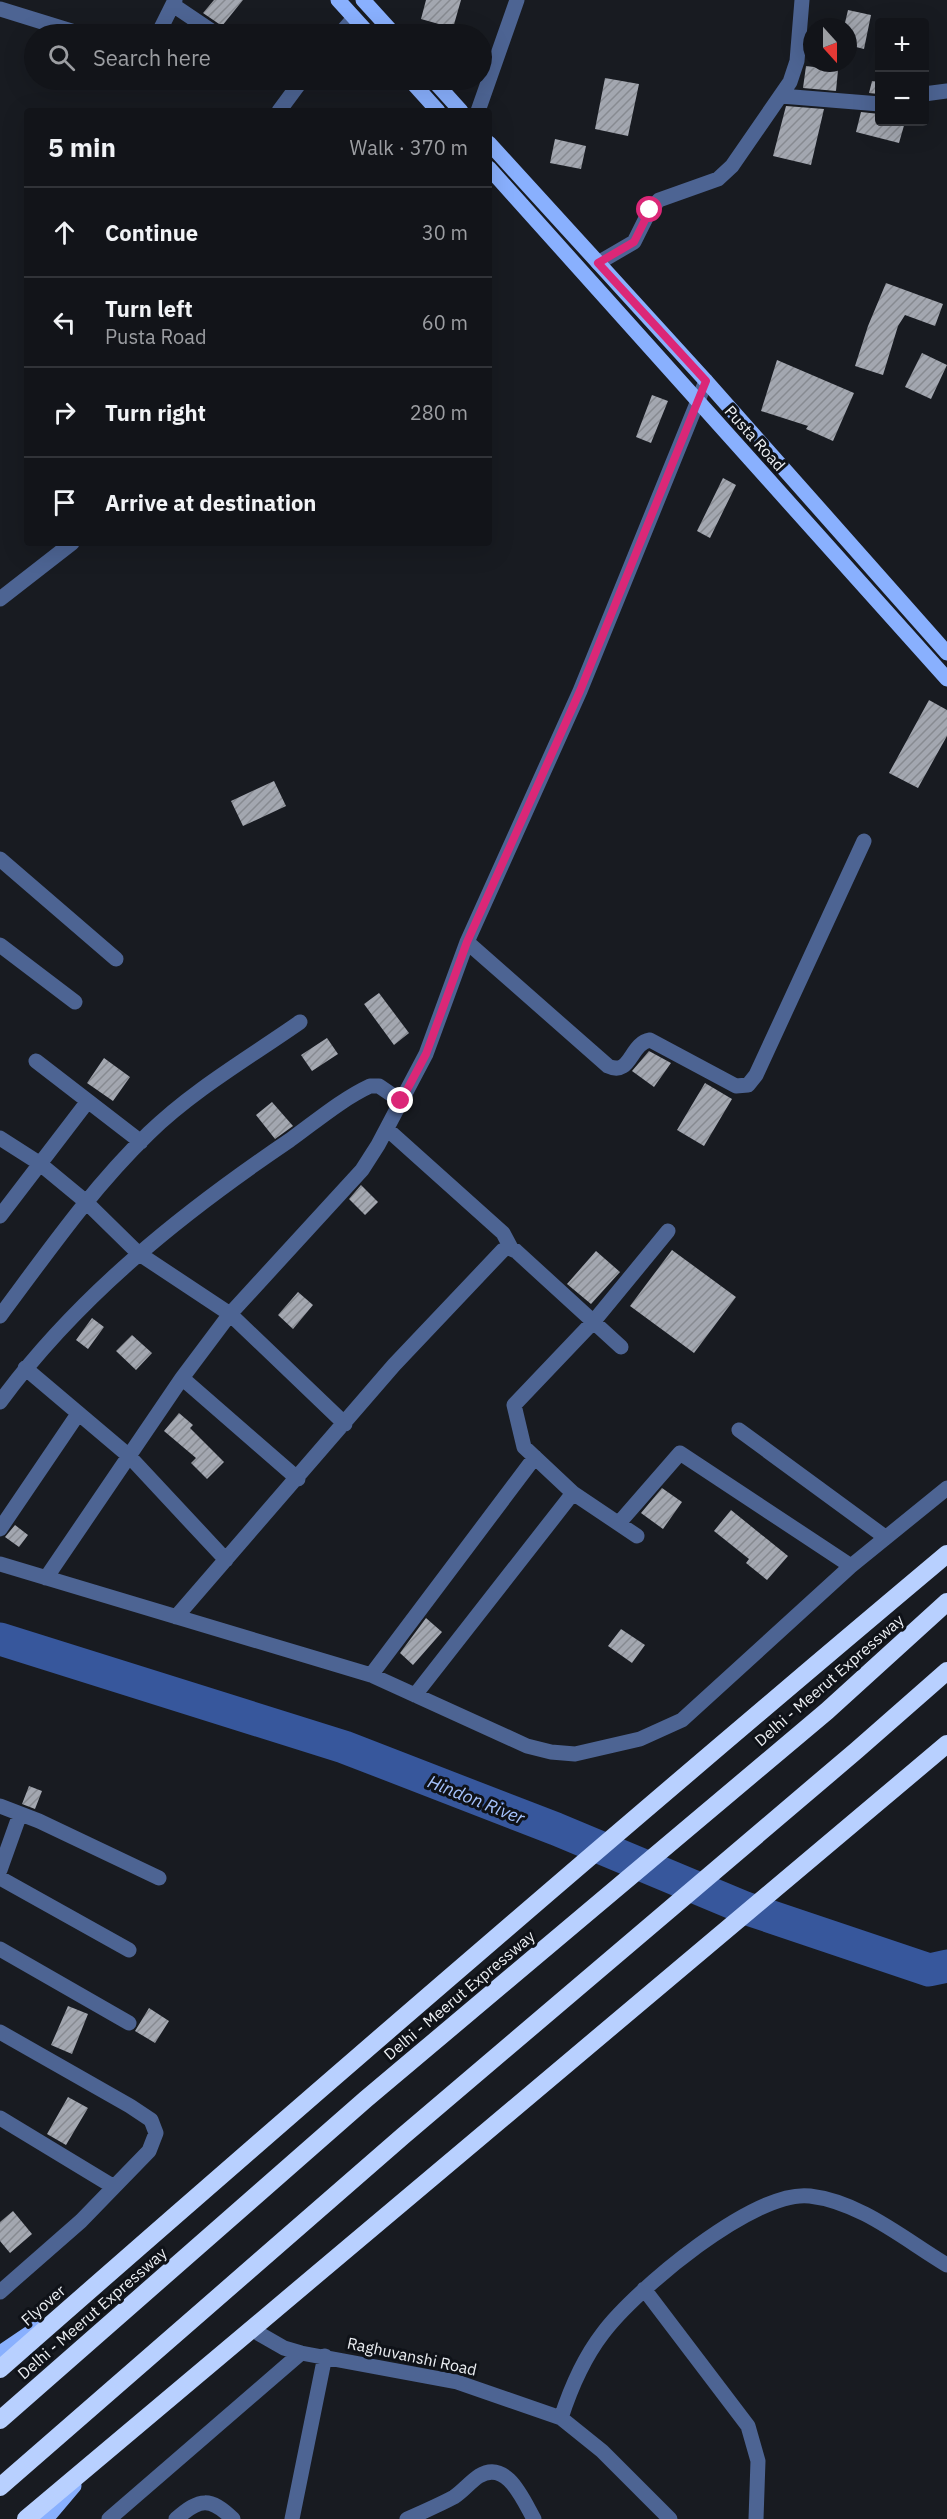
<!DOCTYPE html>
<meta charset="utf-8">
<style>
:root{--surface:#121419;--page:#1b1d22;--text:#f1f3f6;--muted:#9c9ea2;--line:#313338}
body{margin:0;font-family:"IBM Plex Sans",sans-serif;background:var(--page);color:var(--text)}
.controls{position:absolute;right:18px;top:18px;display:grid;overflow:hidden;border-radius:6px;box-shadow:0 6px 24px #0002}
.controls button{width:54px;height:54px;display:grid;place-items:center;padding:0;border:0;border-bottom:2px solid var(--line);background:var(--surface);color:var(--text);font:30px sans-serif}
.compass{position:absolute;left:803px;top:18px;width:54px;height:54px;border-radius:50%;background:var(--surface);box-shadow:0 6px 24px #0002;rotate:159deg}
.stop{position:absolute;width:18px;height:18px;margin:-14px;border:4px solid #db2777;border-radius:50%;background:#fff}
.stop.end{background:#db2777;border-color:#fff;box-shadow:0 2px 6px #0008}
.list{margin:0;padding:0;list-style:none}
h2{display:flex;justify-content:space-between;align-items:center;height:78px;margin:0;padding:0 24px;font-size:26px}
h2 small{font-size:20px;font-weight:400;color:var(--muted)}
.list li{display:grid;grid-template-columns:39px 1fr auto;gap:18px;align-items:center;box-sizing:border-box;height:90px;padding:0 24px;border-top:2px solid var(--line)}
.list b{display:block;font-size:22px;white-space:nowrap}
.list p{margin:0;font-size:20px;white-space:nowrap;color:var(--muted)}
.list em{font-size:20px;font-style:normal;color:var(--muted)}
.icon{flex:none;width:33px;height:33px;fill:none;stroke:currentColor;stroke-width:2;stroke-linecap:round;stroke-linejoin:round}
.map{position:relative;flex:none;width:947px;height:2519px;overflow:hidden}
.search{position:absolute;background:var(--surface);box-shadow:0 6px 24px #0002;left:24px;top:24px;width:468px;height:66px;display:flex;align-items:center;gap:15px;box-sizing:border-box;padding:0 21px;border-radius:33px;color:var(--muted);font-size:22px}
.panel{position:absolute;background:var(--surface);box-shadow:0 6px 24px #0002;left:24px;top:108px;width:468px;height:438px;border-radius:6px}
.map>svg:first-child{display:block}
</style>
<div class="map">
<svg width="947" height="2519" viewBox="0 0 947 2519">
<defs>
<pattern id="building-hatch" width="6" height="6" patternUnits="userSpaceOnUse" patternTransform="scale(1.5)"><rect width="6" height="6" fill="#a3a7b0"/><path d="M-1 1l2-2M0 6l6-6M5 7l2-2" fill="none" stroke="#878a91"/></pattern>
</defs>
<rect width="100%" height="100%" fill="#181b21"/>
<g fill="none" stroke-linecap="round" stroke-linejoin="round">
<path stroke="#37579c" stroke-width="33" d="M0,1639L344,1747L556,1829L745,1908L929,1970L947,1966"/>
</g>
<path fill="url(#building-hatch)" d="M214,0H243L222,26L203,13Z
M426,0H461L453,28L421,19Z
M848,10L871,15L864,49L848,45V27H844Z
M806,66L838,70L836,91L803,88Z
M605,78L639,84L628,136L595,129Z
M872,81L879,82V94L869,93Z
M786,106L824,109L811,165L773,156Z
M861,112L879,114V122H905L899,143L856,132Z
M555,139L586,146L581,169L550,163Z
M886,283L943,304L935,326L905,315L898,326L883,375L855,366L868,326Z
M922,353L947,365L931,399L905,387Z
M777,360L854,393L833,441L806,429L808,426L761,411Z
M652,395L668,401L651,443L636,437Z
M723,478L736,485L710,538L697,531Z
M929,700L947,710V736L918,788L889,773Z
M274,781L286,806L243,826L231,801Z
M379,993L409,1033L394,1045L364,1004Z
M327,1038L338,1054L312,1071L301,1055Z
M649,1051L671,1063L654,1087L632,1071Z
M104,1058L130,1077L113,1101L87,1083Z
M705,1083L732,1099L704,1146L677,1130Z
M272,1102L293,1126L275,1139L256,1115Z
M361,1185L378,1202L365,1215L349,1199Z
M672,1250L736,1297L694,1353L630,1306Z
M596,1251L620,1272L591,1304L567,1284Z
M298,1292L313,1305L293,1329L278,1315Z
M92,1318L104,1327L88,1349L76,1340Z
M132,1335L152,1353L136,1370L116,1351Z
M179,1413L193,1425L190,1428L224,1462L207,1479L191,1463L196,1458L164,1431Z
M662,1488L682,1502L663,1529L641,1513Z
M731,1510L788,1556L767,1580L746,1563L749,1559L714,1531Z
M15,1525L28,1535L19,1547L5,1537Z
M426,1618L442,1632L413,1665L400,1653Z
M621,1629L645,1645L632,1663L608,1646Z
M29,1786L42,1791L35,1809L22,1804Z
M68,2006L88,2014L72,2054L51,2045Z
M149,2008L169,2021L155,2043L135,2031Z
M68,2097L88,2108L66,2145L47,2134Z
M13,2211L32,2234L10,2253L0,2241V2222Z"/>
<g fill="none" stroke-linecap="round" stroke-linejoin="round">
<path stroke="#4d6493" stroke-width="15" d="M173,5L216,34
M0,9L81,34
M158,34L175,0
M340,34L354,18
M924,94L947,91
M781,96L880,104
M279,111L302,80
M478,111L517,0
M598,263L634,242L650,210L659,200L718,179L732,166L790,82L797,61L802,0
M0,599L72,543
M0,859L116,959
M467,942L608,1066C631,1077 630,1043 650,1040L736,1086L748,1085L756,1075L864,841
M0,945L75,1002
M36,1061L141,1142
M387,1129L503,1233L511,1248
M0,1138L39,1163L85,1201L138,1253L230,1314L345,1424
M0,1216L88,1101
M0,1316C47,1253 92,1188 149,1133C193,1090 250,1057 300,1022
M25,1368L129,1456L226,1560
M182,1378L298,1479
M0,1402C78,1296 182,1213 290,1140C315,1122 342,1099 370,1086H379L401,1101
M739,1430L885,1537
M573,1493L524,1447L514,1405L594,1321L668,1231
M619,1523L680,1453L851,1566
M0,1529L78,1414
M0,1564L371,1675L527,1746L551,1752L575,1754L640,1739L682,1720L851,1566L947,1488
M46,1578L182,1378L230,1314L362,1170L378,1145L426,1054L467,942L580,691L706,381
M176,1617L394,1365L503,1250L509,1248L516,1251L621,1347
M371,1675L535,1457
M415,1695L573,1493L637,1536
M0,1806L39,1821L159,1878
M0,1870L20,1814
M0,1878L129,1950
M0,1949L129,2023
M0,2032L130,2106L151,2120L156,2133L149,2151L114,2187L81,2221L0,2292
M0,2118L114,2187
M644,2289L748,2426L758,2461L756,2519
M251,2329L284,2348L301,2353L457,2382L561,2418L602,2451L670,2519
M561,2418C571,2387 583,2359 603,2333C635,2290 755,2189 810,2196C861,2202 905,2240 947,2265
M109,2519L301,2353
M176,2519C200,2498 210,2497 233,2519
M292,2519L325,2356
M407,2519C423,2512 439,2505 454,2497C463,2491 470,2482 479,2476C507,2459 523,2500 534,2519"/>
<path stroke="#89b0fe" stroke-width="15" d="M338,0L369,34
M363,0L394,34
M410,80L438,111
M433,80L461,111
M489,143L706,381L947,653
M489,168L947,679
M0,2353L37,2328
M46,2519L74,2486"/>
<path stroke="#b8d0ff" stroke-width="18" d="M0,2369C313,2094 628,1822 947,1554
M0,2420L366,2099L827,1711L947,1602
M0,2487L403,2136L857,1750L947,1671
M26,2519L947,1744"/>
</g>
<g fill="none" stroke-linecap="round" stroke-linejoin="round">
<path stroke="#db2777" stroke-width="8" d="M401,1101L426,1054L467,942L580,691L706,381L598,263L634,242L650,210"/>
</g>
<g text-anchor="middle" stroke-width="6" stroke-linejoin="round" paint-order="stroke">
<g font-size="16" fill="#eceff3" stroke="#0f1218">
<text transform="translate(755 438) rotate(48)" y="6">Pusta Road</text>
<text transform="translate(829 1680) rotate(-41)" y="6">Delhi - Meerut Expressway</text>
<text transform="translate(459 1995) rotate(-40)" y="6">Delhi - Meerut Expressway</text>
<text transform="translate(43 2305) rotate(-41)" y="6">Flyover</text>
<text transform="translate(92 2313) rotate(-41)" y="6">Delhi - Meerut Expressway</text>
<text transform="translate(412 2356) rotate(12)" y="6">Raghuvanshi Road</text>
</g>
<g font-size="18" font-style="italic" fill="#a5c2fc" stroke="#0f1218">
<text transform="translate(476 1800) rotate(22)" y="6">Hindon River</text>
</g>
</g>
</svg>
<div class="controls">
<button>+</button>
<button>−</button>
</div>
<svg class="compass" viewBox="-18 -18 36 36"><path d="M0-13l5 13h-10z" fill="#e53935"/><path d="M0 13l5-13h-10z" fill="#9c9ea2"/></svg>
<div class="stop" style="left:650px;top:210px"></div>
<div class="stop end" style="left:401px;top:1101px"></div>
<div class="search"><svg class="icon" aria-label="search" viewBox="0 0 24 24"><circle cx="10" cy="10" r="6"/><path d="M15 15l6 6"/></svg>Search here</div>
<section class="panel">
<h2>5 min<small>Walk · 370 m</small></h2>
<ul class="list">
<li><svg class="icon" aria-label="ahead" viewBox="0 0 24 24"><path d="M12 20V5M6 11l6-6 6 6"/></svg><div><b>Continue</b></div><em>30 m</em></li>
<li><svg class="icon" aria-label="left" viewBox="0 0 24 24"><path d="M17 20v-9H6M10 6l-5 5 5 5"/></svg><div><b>Turn left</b><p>Pusta Road</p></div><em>60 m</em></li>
<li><svg class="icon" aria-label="right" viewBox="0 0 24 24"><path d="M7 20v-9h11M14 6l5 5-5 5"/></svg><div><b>Turn right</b></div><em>280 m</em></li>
<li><svg class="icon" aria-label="arrive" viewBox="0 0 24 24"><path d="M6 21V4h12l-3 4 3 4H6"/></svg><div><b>Arrive at destination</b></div></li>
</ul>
</section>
</div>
